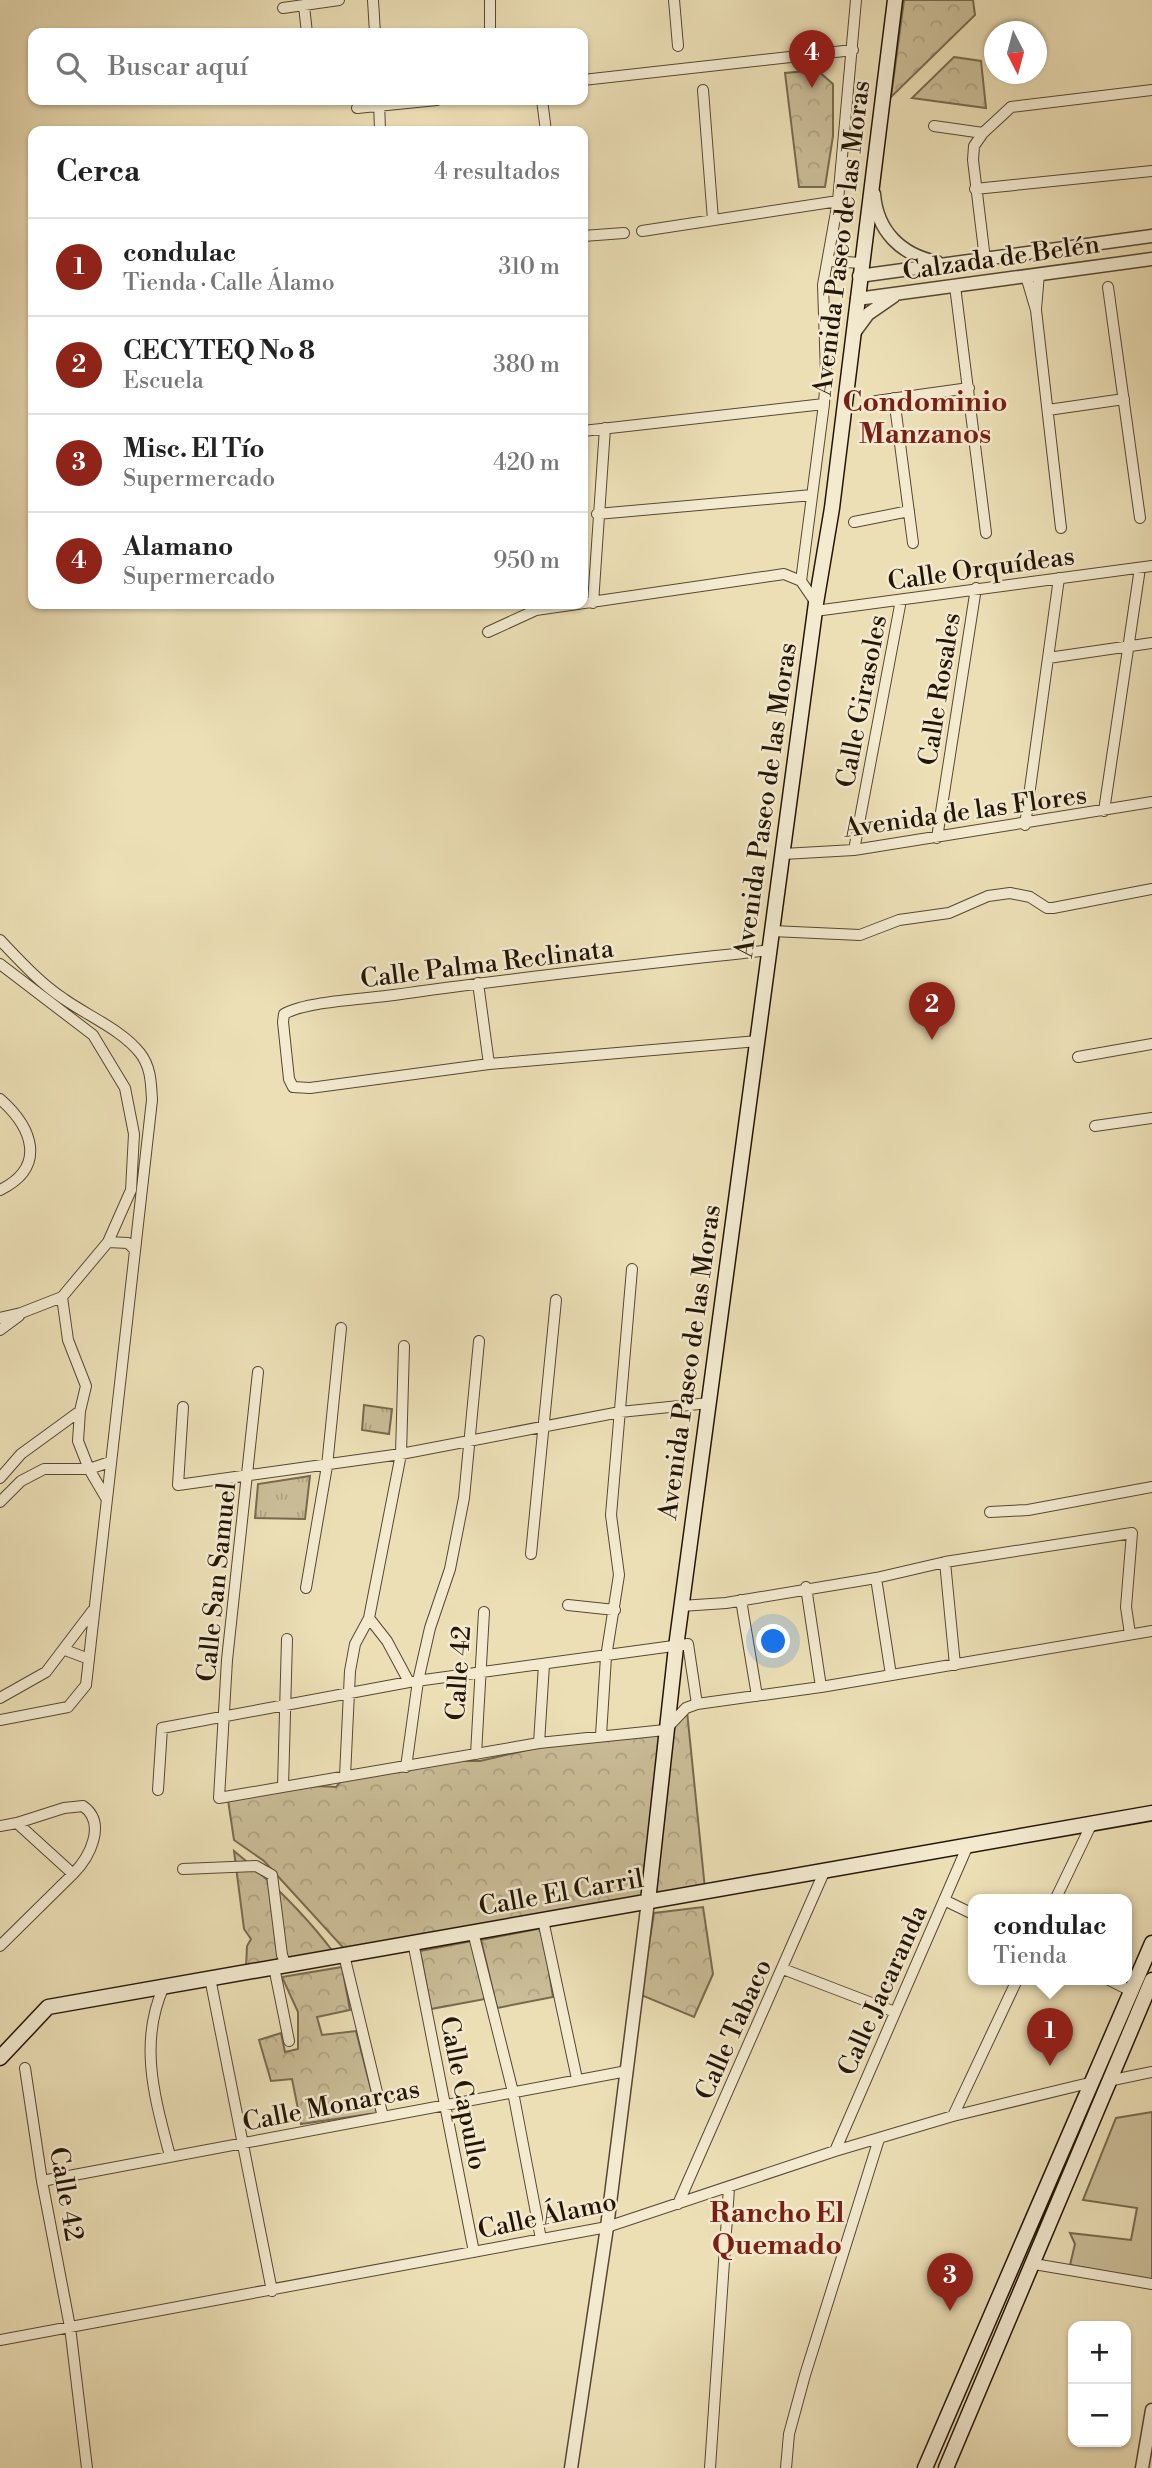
<!DOCTYPE html>
<html lang="es">
<meta charset="utf-8">
<style>
:root{--surface:#fff;--page:#f2f2f2;--text:#222;--muted:#767676;--line:#e0e0e0;--accent:#8f2418}
body{margin:0;font-family:"Libre Bodoni",serif;background:var(--page);color:var(--text)}
.controls{position:absolute;right:21px;bottom:21px;display:grid;overflow:hidden;border-radius:14px;box-shadow:0 2px 5px #0004}
.controls button{width:63px;height:63px;display:grid;place-items:center;padding:0;border:0;border-bottom:2px solid var(--line);background:var(--surface);color:var(--text);font:35px sans-serif}
.compass{position:absolute;left:984px;top:21px;width:63px;height:63px;border-radius:50%;background:var(--surface);box-shadow:0 2px 5px #0004;rotate:174deg}
.you{position:absolute;left:774px;top:1642px;width:24px;height:24px;margin:-18px;border:5px solid #fff;border-radius:50%;background:#1a73e8;box-shadow:0 0 0 10px #1a73e833}
.badge{display:grid;place-items:center;width:46px;height:46px;border-radius:50%;background:var(--accent);color:#fff;font-size:23px;font-weight:700}
.pin{position:absolute;translate:-50% -58px;filter:drop-shadow(0 2px 4px #0008)}
.pin::after{content:'';position:absolute;top:37px;width:24px;height:21px;background:inherit;clip-path:polygon(0 0,100% 0,50% 100%)}
.popup{position:absolute;left:968px;top:1894px;width:164px;height:91px;box-sizing:border-box;display:grid;place-content:center;border-radius:14px;background:var(--surface);filter:drop-shadow(0 2px 5px #0005);font-size:23px;white-space:nowrap;color:var(--muted)}
.popup b{font-size:26px;color:var(--text)}
.popup::after{content:'';position:absolute;left:50%;top:100%;margin-left:-14px;border:14px solid transparent;border-top-color:var(--surface)}
.list{margin:0;padding:0;list-style:none}
h2{display:flex;justify-content:space-between;align-items:center;height:91px;margin:0;padding:0 28px;font-size:30px}
h2 small{font-size:23px;font-weight:400;color:var(--muted)}
.list li{display:grid;grid-template-columns:46px 1fr auto;gap:21px;align-items:center;box-sizing:border-box;height:98px;padding:0 28px;border-top:2px solid var(--line)}
.list b{display:block;font-size:26px;white-space:nowrap}
.list p{margin:0;font-size:23px;white-space:nowrap;color:var(--muted)}
.list em{font-size:23px;font-style:normal;color:var(--muted)}
.icon{flex:none;width:38px;height:38px;fill:none;stroke:currentColor;stroke-width:2;stroke-linecap:round;stroke-linejoin:round}
.map{position:relative;flex:none;width:1152px;height:2468px;overflow:hidden}
.search{position:absolute;background:var(--surface);box-shadow:0 2px 5px #0004;left:28px;top:28px;width:560px;height:77px;display:flex;align-items:center;gap:18px;box-sizing:border-box;padding:0 24px;border-radius:14px;color:var(--muted);font-size:26px}
.panel{position:absolute;background:var(--surface);box-shadow:0 2px 5px #0004;left:28px;top:126px;width:560px;height:483px;border-radius:14px}
.map>svg:first-child{display:block}
</style>
<div class="map">
<svg width="1152" height="2468" viewBox="0 0 1152 2468">
<defs>
<pattern id="forest-crowns" width="20" height="18" patternUnits="userSpaceOnUse" patternTransform="scale(1.75)"><rect width="20" height="18" fill="#cabd98"/><path d="M2 6a3 3 0 1 1 6 0M12 15a3 3 0 1 1 6 0" fill="none" stroke="#ada282"/></pattern>
<pattern id="park-tufts" width="24" height="20" patternUnits="userSpaceOnUse" patternTransform="scale(1.75)"><rect width="24" height="20" fill="#cabd98"/><path d="M3 7l-1-3M5 7V3M7 7l1-3M15 17l-1-3M17 17v-4M19 17l1-3" fill="none" stroke="#ada282"/></pattern>
</defs>
<rect width="100%" height="100%" fill="#ecdfb6"/>
<filter id="stains"><feTurbulence type="fractalNoise" baseFrequency=".00286" numOctaves="4"/><feColorMatrix values="0 0 0 0 .2 0 0 0 0 .09 0 0 0 0 .02 0 0 0 .5 -.17"/></filter>
<radialGradient id="worn" r=".72"><stop offset=".6" stop-color="#630" stop-opacity="0"/><stop offset="1" stop-color="#630" stop-opacity=".3"/></radialGradient>
<path fill="#cabd98" stroke="#776a4f" stroke-width="2" d="M1152,2112V2281L1070,2265L1075,2244L1070,2233L1131,2240L1137,2208L1083,2200L1116,2118Z"/>
<path fill="url(#forest-crowns)" stroke="#776a4f" stroke-width="2" d="M904,0H973L975,15L891,97Z
M954,57L981,61L986,108L912,98Z
M817,70L833,84V136L825,187H799L785,73Z
M687,1711L705,1889L652,1899L672,1726Z
M665,1728L644,1900L348,1953L264,1861L234,1840L228,1800C265,1795 298,1783 336,1787L345,1777L460,1761H480L601,1733Z
M234,1851C272,1882 305,1914 334,1953L246,1968L247,1946L251,1939L244,1929Z
M703,1907L713,1974L694,2017L641,1995L654,1913Z
M542,1928L553,1997L497,2008L481,1940Z
M472,1941L485,1999L431,2009L420,1951Z
M342,1967L350,2010L317,2017L322,2035L356,2031L377,2113L301,2124L292,2079L271,2081L259,2040L281,2033L285,2052L298,2049V2012L282,1977Z"/>
<path fill="url(#park-tufts)" stroke="#776a4f" stroke-width="2" d="M364,1405L392,1409L389,1434L362,1430Z
M310,1476L305,1519L255,1518L258,1484Z"/>
<g fill="none" stroke-linecap="round" stroke-linejoin="round">
<defs>
<path id="minor" d="M373,0L375,33
M490,0V33
M674,0L678,46
M304,6L307,33
M283,8L339,0
M583,80L853,50
M703,90L713,220
M379,100L380,131
M542,100L546,131
M357,108L437,100
M934,126L983,133
M975,189L1152,171
M642,231L838,201
M583,236L624,233
M985,259L973,160L974,146L983,133L1011,107L1152,90
M829,261L861,263
M1026,276L1036,310L1061,528
M955,286L986,533
M1108,287L1140,518
M1036,309L1039,274
M894,398L913,543
M876,401L969,388
M1048,410L1124,399
M583,431L824,404
M597,514L812,495
M854,522L909,511
M801,581L824,404L826,373L823,285L838,201L856,0
M593,603L605,428
M815,611L1152,566
M488,632L536,610L784,574L801,581L816,603
M1048,658L1152,643
M1104,811L1140,568
M1025,825L1059,578
M937,838L976,588
M854,850L901,600
M783,854L854,850L1152,802
M772,931L860,935L899,920L949,913L988,896L1010,893L1030,897L1047,908H1053L1152,889
M0,940C20,961 40,983 64,999C88,1016 122,1030 140,1053C151,1067 151,1083 152,1100L86,1685L68,1707L0,1720
M0,964L93,1035L125,1088L134,1134L131,1190L108,1242L62,1297L21,1313L0,1318
M478,983L489,1064
M758,1041L489,1064L310,1088L293,1087L289,1079L283,1022L284,1014C307,1001 366,999 394,995C519,977 644,964 770,950
M1078,1057L1152,1044
M0,1099C33,1128 47,1167 0,1190
M1095,1126L1152,1118
M108,1242L128,1243L135,1250
M62,1297L68,1340L86,1386L80,1411L78,1441L89,1469L106,1498
M0,1330L19,1316
M258,1372L227,1660L219,1798L539,1743L665,1730L686,1708L697,1704L821,1687L1152,1631
M183,1407L178,1485L401,1454L620,1412L709,1403
M0,1478L21,1454L80,1411
M0,1502L21,1481L44,1469H89L110,1462
M990,1512L1028,1510L1152,1487
M531,1554L556,1300
M945,1562L955,1665
M876,1578L891,1675
M806,1587L821,1687
M306,1588L327,1466L341,1328
M741,1600L757,1696
M568,1605L615,1610
M681,1606L726,1603L876,1578L945,1562L1132,1533L1126,1607L1130,1634
M369,1618L387,1641L409,1682
M65,1650L89,1659
M0,1698L46,1672L93,1610
M601,1735L606,1657L619,1575L611,1515L632,1269
M539,1743L544,1665
M476,1754L484,1612
M406,1767L418,1681L430,1628L450,1569L464,1498L479,1341
M345,1776L350,1671L355,1644L369,1618L401,1454L404,1346
M283,1787L287,1639
M158,1790L162,1728L409,1682L688,1644L697,1704
M17,1823L64,1808L83,1806C107,1823 90,1857 73,1874
M0,1826L17,1823L73,1874L0,1946
M183,1869L256,1866L272,1875L282,1955L286,1965
M944,1900L973,1914
M1055,1900L1092,1823
M543,1920L577,2079
M473,1932L513,2092L541,2239
M413,1942L474,2252
M344,1955L383,2117
M274,1967L289,2041
M783,1969L895,2012
M210,1978L272,2291
M1109,1980L1131,1991
M164,1986C138,2043 155,2099 170,2156
M25,2068L42,2181L70,2327L87,2468
M1108,2081L1152,2072
M953,2116L1017,1980
M835,2151L968,1845
M42,2181L627,2071
M678,2204L825,1870
M1034,2264L1152,2284
M0,2340L607,2227L835,2151L953,2116L1089,2083
M710,2468L729,2188
M786,2468L789,2434L805,2375L879,2139"/>
<path id="tertiary" d="M874,194C877,231 901,255 937,262
M859,276L1152,236
M857,299L1152,259
M854,333L868,314L894,296
M571,2468L607,2227L648,1901
M1142,2468L1152,2410"/>
<path id="secondary" d="M648,1901L676,1647L816,603L832,508L895,0
M0,2058L48,2007L1152,1813
M925,2468L1152,1943
M946,2468L1152,1980"/>
</defs>
<use href="#minor" stroke="#564832" stroke-width="12"/>
<use href="#tertiary" stroke="#564832" stroke-width="15"/>
<use href="#secondary" stroke="#241606" stroke-width="17"/>
<use href="#minor" stroke="#f3ead0" stroke-width="10"/>
<use href="#tertiary" stroke="#f3ead0" stroke-width="12"/>
<use href="#secondary" stroke="#f3ead0" stroke-width="14"/>
</g>
<g text-anchor="middle" stroke-width="5" stroke-linejoin="round" paint-order="stroke">
<g font-size="26" fill="#241606" stroke="#f3ead0">
<text transform="translate(841 238) rotate(-83)" y="9">Avenida Paseo de las Moras</text>
<text transform="translate(1001 257) rotate(-8)" y="9">Calzada de Belén</text>
<text transform="translate(981 568) rotate(-8)" y="9">Calle Orquídeas</text>
<text transform="translate(939 689) rotate(-81)" y="9">Calle Rosales</text>
<text transform="translate(861 701) rotate(-79)" y="9">Calle Girasoles</text>
<text transform="translate(765 800) rotate(-82)" y="9">Avenida Paseo de las Moras</text>
<text transform="translate(965 811) rotate(-8)" y="9">Avenida de las Flores</text>
<text transform="translate(487 963) rotate(-7)" y="9">Calle Palma Reclinata</text>
<text transform="translate(689 1362) rotate(-82)" y="9">Avenida Paseo de las Moras</text>
<text transform="translate(216 1582) rotate(-84)" y="9">Calle San Samuel</text>
<text transform="translate(458 1673) rotate(-86)" y="9">Calle 42</text>
<text transform="translate(561 1892) rotate(-10)" y="9">Calle El Carril</text>
<text transform="translate(882 1990) rotate(-66)" y="9">Calle Jacaranda</text>
<text transform="translate(733 2029) rotate(-66)" y="9">Calle Tabaco</text>
<text transform="translate(464 2093) rotate(79)" y="9">Calle Capullo</text>
<text transform="translate(331 2105) rotate(-11)" y="9">Calle Monarcas</text>
<text transform="translate(67 2194) rotate(80)" y="9">Calle 42</text>
<text transform="translate(547 2215) rotate(-12)" y="9">Calle Álamo</text>
</g>
<g font-size="28" font-weight="bold" fill="#7a1f14" stroke="#f3ead0">
<text x="925" y="411">Condominio<tspan x="925" dy="32">Manzanos</tspan></text>
<text x="777" y="2222">Rancho El<tspan x="777" dy="32">Quemado</tspan></text>
</g>
</g>
<rect width="100%" height="100%" filter="url(#stains)"/>
<rect width="100%" height="100%" fill="url(#worn)"/>
</svg>
<div class="controls">
<button>+</button>
<button>−</button>
</div>
<svg class="compass" viewBox="-18 -18 36 36"><path d="M0-13l5 13h-10z" fill="#e53935"/><path d="M0 13l5-13h-10z" fill="#767676"/></svg>
<div class="you"></div>
<div class="pin badge" style="left:1050px;top:2066px">1</div>
<div class="popup"><b>condulac</b>Tienda</div>
<div class="pin badge" style="left:932px;top:1040px">2</div>
<div class="pin badge" style="left:950px;top:2311px">3</div>
<div class="pin badge" style="left:812px;top:88px">4</div>
<div class="search"><svg class="icon" aria-label="search" viewBox="0 0 24 24"><circle cx="10" cy="10" r="6"/><path d="M15 15l6 6"/></svg>Buscar aquí</div>
<section class="panel">
<h2>Cerca<small>4 resultados</small></h2>
<ul class="list">
<li><span class="badge">1</span><div><b>condulac</b><p>Tienda · Calle Álamo</p></div><em>310 m</em></li>
<li><span class="badge">2</span><div><b>CECYTEQ No 8</b><p>Escuela</p></div><em>380 m</em></li>
<li><span class="badge">3</span><div><b>Misc. El Tío</b><p>Supermercado</p></div><em>420 m</em></li>
<li><span class="badge">4</span><div><b>Alamano</b><p>Supermercado</p></div><em>950 m</em></li>
</ul>
</section>
</div>
